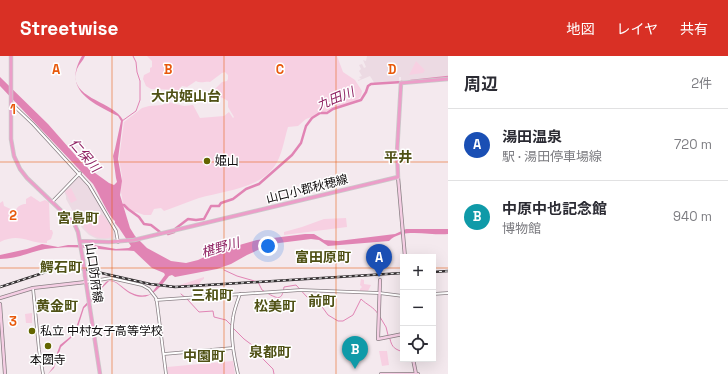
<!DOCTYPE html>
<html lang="ja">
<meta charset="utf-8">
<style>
:root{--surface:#fff;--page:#f2f2f3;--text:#2b2b33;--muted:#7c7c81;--line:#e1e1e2;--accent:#d93025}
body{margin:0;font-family:"Space Grotesk","Noto Sans JP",sans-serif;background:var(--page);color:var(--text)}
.controls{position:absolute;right:12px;bottom:12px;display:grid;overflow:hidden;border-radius:0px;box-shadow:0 4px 16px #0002}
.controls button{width:36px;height:36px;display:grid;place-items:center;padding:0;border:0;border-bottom:1px solid var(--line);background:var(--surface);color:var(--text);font:20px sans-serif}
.you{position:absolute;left:268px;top:190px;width:14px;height:14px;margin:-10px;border:3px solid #fff;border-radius:50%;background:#1a73e8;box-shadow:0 0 0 6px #1a73e833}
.badge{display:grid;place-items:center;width:26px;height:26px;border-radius:50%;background:var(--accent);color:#fff;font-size:13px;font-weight:700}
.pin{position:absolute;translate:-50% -33px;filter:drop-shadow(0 1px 2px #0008)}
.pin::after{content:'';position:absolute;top:21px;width:14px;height:12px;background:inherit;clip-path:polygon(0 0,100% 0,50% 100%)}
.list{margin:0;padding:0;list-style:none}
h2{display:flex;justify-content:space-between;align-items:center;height:52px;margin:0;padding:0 16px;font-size:17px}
h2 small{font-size:13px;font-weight:400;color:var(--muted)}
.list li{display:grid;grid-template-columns:26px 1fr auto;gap:12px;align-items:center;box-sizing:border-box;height:72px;padding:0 16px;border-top:1px solid var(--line)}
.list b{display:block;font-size:15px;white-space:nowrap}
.list p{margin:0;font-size:13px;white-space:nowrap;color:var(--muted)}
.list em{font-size:13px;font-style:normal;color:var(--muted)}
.icon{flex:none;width:22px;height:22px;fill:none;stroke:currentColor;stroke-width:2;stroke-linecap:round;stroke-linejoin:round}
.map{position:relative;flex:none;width:448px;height:318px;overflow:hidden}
header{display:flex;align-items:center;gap:24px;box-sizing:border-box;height:56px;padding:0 20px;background:var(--accent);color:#fff}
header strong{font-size:19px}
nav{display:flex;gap:22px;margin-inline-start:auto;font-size:14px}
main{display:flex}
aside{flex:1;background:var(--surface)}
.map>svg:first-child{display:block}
</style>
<header>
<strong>Streetwise</strong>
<nav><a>地図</a><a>レイヤ</a><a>共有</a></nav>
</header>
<main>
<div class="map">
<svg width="448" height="318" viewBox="0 0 448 318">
<rect width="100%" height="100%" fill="#f4e9ee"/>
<path fill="#ecdae3" d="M367,0H448V20L401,25V21H399V25L375,28L370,20L358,25V24L361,23L359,21L362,20L359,15L361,13L359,9L362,8L364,12L366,11L363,4L366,5Z
M79,120L89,132L114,175L115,179L114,183H97L89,179L82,172L66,143V140L64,135Z"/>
<path fill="#f7d0e2" d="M147,0H337L343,16L355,24L362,35L361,40L357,44L306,63L298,70L288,71C284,84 282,100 274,111C258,133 223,135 199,142C187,146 176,151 164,155L161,152L154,153L151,159H144L136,156H134L128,153L123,147L121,136L122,120L119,103L124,66L142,52L149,50L162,49L168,46L184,50L193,49L200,62L224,60L229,56L233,62L234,61L228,51V45C223,41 214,41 214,34L222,26L227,25L228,23V19L225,16L222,17L210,26C205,25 202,28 196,25L187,31L182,30L179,34L151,33L146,30L143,23L144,19L150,16V12L152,11V5Z
M416,5L425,14L423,17L409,19Z
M71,132L77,144L71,147L65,135Z
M31,140L40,146L45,144L49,146L50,174H52L53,177L51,183L47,185V187C29,188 20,176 0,186V147L3,145L4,150L15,155C18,150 21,148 26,148V143Z
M100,158C106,160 114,174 113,180C103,186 86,180 83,168Z
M346,162L347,171L284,179V176L302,171L324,163Z
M204,221V223L201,225L199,229L181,231L180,229Z
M361,223L364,224V228L371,229L368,235H360V233L362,231L360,229Z
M32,257V267H26L25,258Z
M379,295H387L389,309L382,310Z
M233,305L235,318H168L167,311Z"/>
<path fill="#e184b4" d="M82,0H85C83,5 79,8 77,13C67,43 112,44 123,64L118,103L122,125L120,139L130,172L135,180L147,192L171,205L186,207L198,204L215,196L257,184L305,178H314L324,184L338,185L395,178L406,173H448V178C431,180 402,171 389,185L328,190L319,184L311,183L271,188L247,199L231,208L217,213L175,221L172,219L169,220C157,235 146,250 125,234C120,230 116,225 109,225L100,234L91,246L84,252L77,274L72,281L61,291L54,312L48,318L54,310L57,297L60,289L70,281L75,275L83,251L106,226C119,218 126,246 151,238L165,219L164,217L152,212L134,195C126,194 117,195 109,194C87,191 67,190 45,193C30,196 16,203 0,203V199L27,193L42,188L58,191L68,189H94L116,193L129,192L131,190L119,172L115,167V165C109,161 98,136 93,128L0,30V21L48,68L84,109L109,127L114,129L117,126L116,122L113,100L115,93L121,65L118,60C92,47 62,34 82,0Z"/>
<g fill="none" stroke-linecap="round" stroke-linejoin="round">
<path stroke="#e184b4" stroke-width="1" d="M122,65L136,55L140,44V25L137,16L136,6L133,0
M224,214L237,220L258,226L262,234L264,235
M267,237C278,243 282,245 284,231L296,229L307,241L320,248L328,259L338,265H343L353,259L361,243C367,249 374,251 378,258
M181,238L187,243L199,256L213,255L214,261L226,264L231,269
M380,261L386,271L388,279
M233,272L244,283L252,289L261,301L273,313L274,318
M390,283C392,292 395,293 403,296"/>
<path stroke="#e184b4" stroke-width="2.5" d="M411,25L448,21
M120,149H124L128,153L139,161L144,168L151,169L160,176
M175,173L188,163L196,164L204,163L211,150H219L221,147L233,143L246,133L259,128L292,99L301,87L306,70L312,62L320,57H327L333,53L361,44L366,36L368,30L371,28L402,26
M168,178L174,176"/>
<defs>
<path id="tertiary" d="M12,48L33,68L89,129L116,175L118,186
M52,146L80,117
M87,226L111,222L142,229L149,233L156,242L157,247L166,318
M33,232L39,294L43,318
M433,238L448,237
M156,244L301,234L379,237L403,240
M164,298L233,292
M238,318C234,300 230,280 233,262C234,254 237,246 240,238"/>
<path id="secondary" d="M398,121L405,201
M380,224L378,283L403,278
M0,242L33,232L86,226
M0,248L5,318
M413,303L416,318
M381,318H418"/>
<path id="primary" d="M11,0V83L14,100L20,113L27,122L74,167L78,176L83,204
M80,185L109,186L134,184L398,121L397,96L401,27L448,23
M85,220L100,318"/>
</defs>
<use href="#tertiary" stroke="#8a8085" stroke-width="3.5"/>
<use href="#secondary" stroke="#8a8085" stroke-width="4"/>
<use href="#primary" stroke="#cacaca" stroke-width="4.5"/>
<use href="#tertiary" stroke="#fff" stroke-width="2"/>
<use href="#secondary" stroke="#f5cee4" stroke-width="2.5"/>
<use href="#primary" stroke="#ec9ec9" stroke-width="3"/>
<defs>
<path id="rail" d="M433,216L448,215
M0,231L52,214L69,211L88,214L150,228L175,231L403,217"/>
</defs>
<use href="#rail" stroke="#343032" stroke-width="2.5"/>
<use href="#rail" stroke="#fff" stroke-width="1" stroke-dasharray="3" stroke-linecap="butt"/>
<defs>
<path id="primary-bridge" d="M83,204L85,220"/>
</defs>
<use href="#primary-bridge" stroke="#cacaca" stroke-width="4.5" stroke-linecap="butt"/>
<use href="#primary-bridge" stroke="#ec9ec9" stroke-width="3"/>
</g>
<path fill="none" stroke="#e8590c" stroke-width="1" stroke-opacity="0.55" d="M112,0V318M224,0V318M336,0V318M0,106H448M0,212H403M433,212H448"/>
<g fill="#636500" stroke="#fff" stroke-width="1.5">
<circle cx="207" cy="105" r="4"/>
<circle cx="32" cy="275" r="4"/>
<circle cx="48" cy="290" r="4"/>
</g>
<g text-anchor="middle" stroke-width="3" stroke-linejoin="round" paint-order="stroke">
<g font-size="12" fill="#0f0c0d" stroke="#fff" text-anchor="start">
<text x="215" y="109">姫山</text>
<text x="40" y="279">私立 中村女子高等学校</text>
<text x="48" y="308" text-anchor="middle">本圀寺</text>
</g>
<g font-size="12" fill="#0f0c0d" stroke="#fff">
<text transform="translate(307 133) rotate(-14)" y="4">山口小郡秋穂線</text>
<text transform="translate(94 217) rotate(82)" y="4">山口防府線</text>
</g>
<g font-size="13" font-style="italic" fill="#8f2263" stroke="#fff">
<text transform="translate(335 42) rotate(-22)" y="5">九田川</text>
<text transform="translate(85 99) rotate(49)" y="5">仁保川</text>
<text transform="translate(220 191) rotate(-16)" y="5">椹野川</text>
</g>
<g font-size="14" font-weight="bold" fill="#4f5115" stroke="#fff">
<text x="186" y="45">大内姫山台</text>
<text x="398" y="106">平井</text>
<text x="78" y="167">宮島町</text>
<text x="323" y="206">富田原町</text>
<text x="61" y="216">鰐石町</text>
<text x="212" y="244">三和町</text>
<text x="322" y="250">前町</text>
<text x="57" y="255">黄金町</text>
<text x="275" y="255">松美町</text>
<text x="270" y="301">泉都町</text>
<text x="204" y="305">中園町</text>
</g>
</g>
<g font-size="13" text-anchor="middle" font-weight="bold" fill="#e8590c" stroke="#fff" stroke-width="3" stroke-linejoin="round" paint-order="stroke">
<text x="56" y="18">A</text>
<text x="168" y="18">B</text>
<text x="280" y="18">C</text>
<text x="392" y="18">D</text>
<text x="13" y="58">1</text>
<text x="13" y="164">2</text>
<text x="13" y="270">3</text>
</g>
</svg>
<div class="controls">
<button>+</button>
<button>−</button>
<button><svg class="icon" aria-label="locate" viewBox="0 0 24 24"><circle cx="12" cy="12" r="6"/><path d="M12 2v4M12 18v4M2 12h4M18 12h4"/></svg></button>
</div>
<div class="you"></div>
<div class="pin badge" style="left:379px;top:221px;background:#1a4fb4">A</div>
<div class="pin badge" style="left:355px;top:313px;background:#0f9aa8">B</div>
</div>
<aside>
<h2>周辺<small>2件</small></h2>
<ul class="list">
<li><span class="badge" style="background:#1a4fb4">A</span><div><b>湯田温泉</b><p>駅 · 湯田停車場線</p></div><em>720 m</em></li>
<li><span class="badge" style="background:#0f9aa8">B</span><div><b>中原中也記念館</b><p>博物館</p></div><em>940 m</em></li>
</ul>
</aside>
</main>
